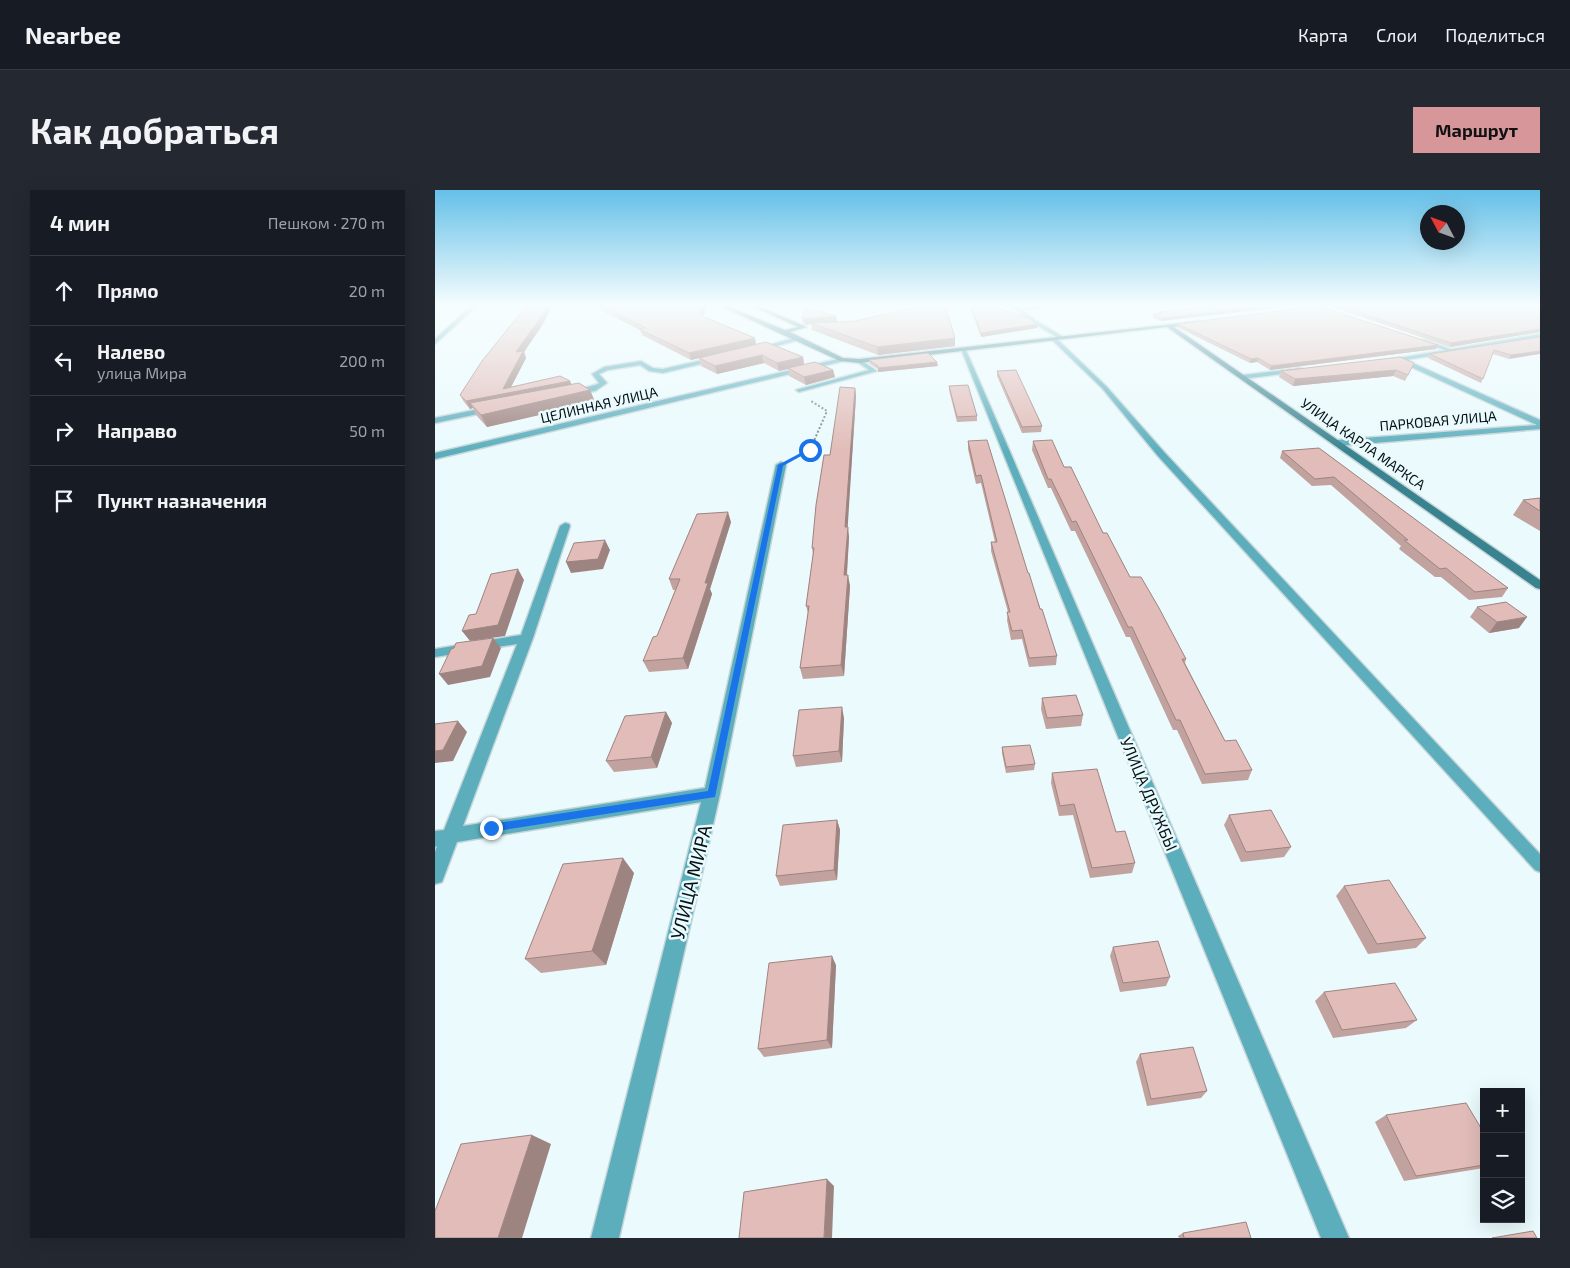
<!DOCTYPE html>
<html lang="ru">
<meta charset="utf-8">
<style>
:root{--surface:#171b24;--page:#242831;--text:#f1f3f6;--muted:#9ea1a6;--line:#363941;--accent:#d6969a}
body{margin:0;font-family:"Exo 2",sans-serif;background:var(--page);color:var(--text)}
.controls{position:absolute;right:15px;bottom:15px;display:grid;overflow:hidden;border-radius:0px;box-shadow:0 5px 20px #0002}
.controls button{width:45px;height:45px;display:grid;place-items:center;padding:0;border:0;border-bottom:1px solid var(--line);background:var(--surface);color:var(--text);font:25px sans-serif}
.compass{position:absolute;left:985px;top:15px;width:45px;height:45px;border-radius:50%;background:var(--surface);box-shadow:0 5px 20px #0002;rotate:311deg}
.stop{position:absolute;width:15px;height:15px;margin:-11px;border:4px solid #1a73e8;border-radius:50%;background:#fff}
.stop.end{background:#1a73e8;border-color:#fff;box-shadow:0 1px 5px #0008}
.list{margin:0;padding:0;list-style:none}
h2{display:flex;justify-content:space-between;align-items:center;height:65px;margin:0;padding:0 20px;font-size:21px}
h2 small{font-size:16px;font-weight:400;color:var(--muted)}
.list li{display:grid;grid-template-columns:32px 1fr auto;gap:15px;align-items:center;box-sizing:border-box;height:70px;padding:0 20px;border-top:1px solid var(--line)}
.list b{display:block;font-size:19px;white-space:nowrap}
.list p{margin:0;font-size:16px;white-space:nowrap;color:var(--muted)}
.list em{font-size:16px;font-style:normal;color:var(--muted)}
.icon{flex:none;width:28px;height:28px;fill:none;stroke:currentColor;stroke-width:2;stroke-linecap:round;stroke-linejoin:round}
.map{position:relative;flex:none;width:1105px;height:1048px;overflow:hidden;border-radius:0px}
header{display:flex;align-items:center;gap:30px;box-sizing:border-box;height:70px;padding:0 25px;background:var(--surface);border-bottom:1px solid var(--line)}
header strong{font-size:24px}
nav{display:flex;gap:28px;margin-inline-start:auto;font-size:18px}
.intro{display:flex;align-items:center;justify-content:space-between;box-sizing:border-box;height:120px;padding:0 30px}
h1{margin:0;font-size:35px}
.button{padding:12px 22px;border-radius:0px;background:var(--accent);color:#111;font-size:18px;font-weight:700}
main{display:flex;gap:30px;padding:0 30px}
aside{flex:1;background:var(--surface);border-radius:0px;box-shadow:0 5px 20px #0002}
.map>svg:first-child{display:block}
</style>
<header>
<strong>Nearbee</strong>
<nav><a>Карта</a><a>Слои</a><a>Поделиться</a></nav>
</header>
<div class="intro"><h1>Как добраться</h1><a class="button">Маршрут</a></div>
<main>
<aside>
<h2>4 мин<small>Пешком · 270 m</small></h2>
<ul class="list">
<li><svg class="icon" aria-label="ahead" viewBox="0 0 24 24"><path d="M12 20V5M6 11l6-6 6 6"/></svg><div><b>Прямо</b></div><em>20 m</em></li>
<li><svg class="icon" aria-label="left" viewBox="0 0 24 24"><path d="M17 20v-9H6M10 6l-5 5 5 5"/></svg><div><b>Налево</b><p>улица Мира</p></div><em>200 m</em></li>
<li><svg class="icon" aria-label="right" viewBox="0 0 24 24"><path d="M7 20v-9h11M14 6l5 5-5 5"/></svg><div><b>Направо</b></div><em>50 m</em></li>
<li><svg class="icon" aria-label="arrive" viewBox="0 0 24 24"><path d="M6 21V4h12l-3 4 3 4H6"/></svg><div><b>Пункт назначения</b></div></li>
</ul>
</aside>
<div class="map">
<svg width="1105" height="1048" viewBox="0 0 1105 1048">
<rect width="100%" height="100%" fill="#eafafd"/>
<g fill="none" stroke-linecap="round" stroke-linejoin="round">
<defs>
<path id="lane" d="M608,115H622L583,121L581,120Z
M617,148H621L671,196L729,262L1105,664V682L1100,680L723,266L667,198L617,150Z
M986,150H990L1021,161L1016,162L986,152Z
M422,170H426L442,181L364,202L361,200L434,180L422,172Z"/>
<path id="street" d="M33,115H38L40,118L0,154V149L34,118Z
M576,115H582L600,130L630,148L625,149L596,132Z
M1105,144V148L971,170L1105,230V239L903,256L899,253L903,250L1102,235L963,171L949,173L946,171Z
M362,147L364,150L320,162L317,160Z
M526,159L531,160L914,1048H886Z
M285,166L287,167V169L228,183L214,181L205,175L173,180L164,184L172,193L160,201L136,205L132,203L163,194L164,193L157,184L169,177L206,171L218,178L228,179Z
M407,168L409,169V171L0,269V263Z
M866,178L868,179V181L808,189L804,187L808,185Z
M59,216L63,218L62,220L0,233V228Z
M346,272L351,275L285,604L184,1048H156L266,612L22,652L7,692L0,694V662L2,656L0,657V641L9,640L82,454L0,467V459L86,445L125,336L130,333L134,334L135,336L98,448L28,636L270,598L341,275Z"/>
<path id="secondary" d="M283,115H290L350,140L363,137L314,115H321L372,137L355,142L408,168L424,169L765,131L763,134L739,137L1105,390V399L1101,398L732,137L424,173L405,171Z
M882,115H900L865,121L862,119Z"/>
</defs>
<use href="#lane" stroke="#c5d5d8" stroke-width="3"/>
<use href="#street" stroke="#c5d5d8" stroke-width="3"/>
<use href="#secondary" stroke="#c5d5d8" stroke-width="3"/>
<path stroke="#7a898c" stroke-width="2" stroke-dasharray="2 2" stroke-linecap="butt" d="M360,268L375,260L392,221L376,211"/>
<use href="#lane" fill="#5caebd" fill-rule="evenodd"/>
<use href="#street" fill="#5caebd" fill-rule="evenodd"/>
<use href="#secondary" fill="#39828f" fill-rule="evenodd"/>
</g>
<path fill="#c2a29e" d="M155,115H272L268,127L320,148L321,155L368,167L369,174L398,180L400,187L371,195L354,186L353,179L344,181L329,173L282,184L266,176L264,168L256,170L207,145L205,140Z
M534,115H553L602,134V138L546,147Z
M790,115L726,131L718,128V124H724V122Z
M897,115H1105V142L1015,157L897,117Z
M401,126L402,132L520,156L443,165L377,140L376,134L371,135L368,133L367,128Z
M108,134L89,162L91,168L76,197L135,191L137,195L155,200L160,212L52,237L42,226L38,218L35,219L29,212L25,205Z
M743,134L1003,155L1001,159L835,180L822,172L815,173L742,137Z
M1105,147L1074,169L1058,164L1046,193L993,168L995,164Z
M434,170L503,176L443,182V179L435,174Z
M979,173L970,191L958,186L858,196L844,187L846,181Z
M562,181L607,236L606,242L587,243L562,186Z
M514,196L542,226V231L522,232L514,200Z
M420,198L421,206L412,337L414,347L412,385L415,396L409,486L368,489L365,478L373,423L371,416L378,364L377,358L395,265Z
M533,251L593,383L622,466L621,475L594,477L587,449L576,450L572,430L573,422L556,361V352H560L546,293L541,294L533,259Z
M598,251L629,277L695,387L751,469L750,473L790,551L817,580L813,590L767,594L742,540H738L695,447H691L640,341H636L616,298H613L597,260Z
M884,258L1073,398L1067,407L1034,410L1006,387H1000L964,359L966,356L896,295L877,296L845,268L847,261Z
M1105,308V341L1078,325L1088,310Z
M296,332L275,399L277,404L253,479L214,482L208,471L222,446L240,400H238L234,389Z
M1042,417L1084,438L1054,443L1035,427Z
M607,508L648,525L646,536L611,539L606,519Z
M231,522L237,533L222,578L179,582L171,571Z
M409,528L407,572L361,577L358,566Z
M567,557L600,574L599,580L571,583L567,563Z
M617,583L681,642L700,673L697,683L655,688L638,625L624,626L616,593Z
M794,625L856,657L849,667L806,672L789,635Z
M402,630L405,640L402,690L345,696L341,686Z
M199,683L171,775L106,783L90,769Z
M909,696L991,748L981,758L933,764L901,706Z
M678,757L735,787L731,796L685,802L675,766Z
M401,775L397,858L329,867L323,859Z
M889,802L982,830L971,838L898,848L880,811Z
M705,864L772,901L766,908L712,916L701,872Z
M951,925L1049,943V978L969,991L940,932Z
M748,1043L816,1048H744L743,1046Z"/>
<path fill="#9e8481" d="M112,115H118L108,134L89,162L91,168L73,203L135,191L138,199L35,213L38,218L35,219L31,211L68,199L81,162Z
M268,115H272L266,132L264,125Z
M837,115H864L726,131L727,128Z
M401,126L402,132L376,133V134L371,135L370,129Z
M602,134V138L546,147V143Z
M1105,139V142L1015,157L1016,153Z
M320,148L321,155L256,170L254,163Z
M520,148V156L443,165L442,157Z
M1003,155L1001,159L835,180L836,176Z
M1105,161V164L1074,169L1076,165Z
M327,165L329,173L282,184L280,176Z
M368,167L369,175L344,181L342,173Z
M823,168L822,172L815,173L816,169Z
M502,172L503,176L443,182V178Z
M398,180L400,187L371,195L369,187Z
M961,180L958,186L858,196L860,189Z
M420,198L421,206L412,348L410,337Z
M155,200L160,212L52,237L46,225Z
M293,322L296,332L275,399L277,404L253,479L248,468L270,393Z
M413,337L414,347L411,396L409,385Z
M170,350L175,360L168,379L136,383L131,372Z
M83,379L89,390L70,446L35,451L27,441Z
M413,385L415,396L409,486L406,475Z
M1092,427L1084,438L1054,443L1062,432Z
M58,448L66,458L55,487L13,495L4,484Z
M407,517L409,528L407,572L404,561Z
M231,522L237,533L222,578L216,567Z
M23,531L32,542L18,571L0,573V561Z
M402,630L405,640L402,690L399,680Z
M188,668L199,683L171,775L157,761Z
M397,766L401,775L397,858L392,850Z
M97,945L116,954L87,1048H63Z
M392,989L399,996L397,1048H389Z"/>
<path fill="#e1bcb8" stroke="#9e8481" d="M92,115H112L106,127L81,162L88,161L68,199L125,186L135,191L31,211L25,205L47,171Z
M165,115H268L264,125L320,148L254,163L204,139L211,138Z
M491,115H510L520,148L442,157L376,133L420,131Z
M535,115H553L593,128L602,134L546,143Z
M790,115H837L727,128L718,124L728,123L724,122Z
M901,115H1105V139L1016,153Z
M883,116L1003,155L836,176L823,168L816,169L743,134Z
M371,118L401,126L370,129L367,128Z
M1105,147V161L1076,165L1059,160L1048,189L995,164Z
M331,152L368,167L342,173L327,165L280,176L264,168Z
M493,163L502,172L443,178V176L434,170Z
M965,167L979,173L973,185L961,180L860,189L846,181Z
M380,172L398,180L369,187L353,178Z
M581,180L607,236L587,237L562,181Z
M144,193L155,200L46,225L35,213Z
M533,195L542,226L522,227L514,196Z
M405,197L420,198L410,337H413L409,385H413L406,475L365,478L374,416H371L379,358H377L381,315L389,265H395Z
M552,250L593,383H594L605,419H607L622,466L594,468L587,440L577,441L572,422H575L556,352H562L546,285L541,286L533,251Z
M617,250L629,277H636L668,343H672L695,387H706L724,418L751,469H747L790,551L801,550L817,580L770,584L745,530H741L697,437H693L641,331L637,332L616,289H613L598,251Z
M884,258L1073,398L1040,402L1011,378L1005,379L969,350H973L899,287L880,289L847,261Z
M1105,308V321L1088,310Z
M293,322L270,393H273L248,468L208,471L218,447L222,446L245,389H234L262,324Z
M170,350L163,369L131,372L139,353Z
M83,379L63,435L27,441L34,425L41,424L56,384Z
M1071,412L1092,427L1062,432L1042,417Z
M58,448L47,476L4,484L16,459L19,458L21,453Z
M641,505L648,525L612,528L607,508Z
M407,517L404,561L358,566L364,520Z
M231,522L216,567L171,571L190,526Z
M23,531L8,560L0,561V534Z
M595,555L600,574L571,577L567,557Z
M662,579L681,642L690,641L700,673L657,678L639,614L625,616L617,583Z
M836,620L856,657L811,662L794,625Z
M402,630L399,680L341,686L348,635Z
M188,668L157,761L90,769L128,674Z
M954,690L991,748L942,754L909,696Z
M723,751L735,787L688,793L678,757Z
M397,766L392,850L323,859L334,773Z
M960,793L982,830L907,840L889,802Z
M758,857L772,901L716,909L705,864Z
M1031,913L1049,943V975L981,986L951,925Z
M97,945L63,1048H0V1021L26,954Z
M392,989L389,1048H304L309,1002Z
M811,1032L816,1048H749L748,1043Z
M1098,1041L1102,1048H1057Z"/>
<linearGradient id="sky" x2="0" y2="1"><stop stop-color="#65c0e8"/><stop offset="0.44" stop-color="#f6fdfe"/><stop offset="1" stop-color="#f6fdfe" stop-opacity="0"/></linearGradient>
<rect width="1105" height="262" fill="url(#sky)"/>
<path fill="#1a73e8" d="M373,259L377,260L348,276L280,607L56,642L53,641V636L56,634L273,601L343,275Z"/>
<g text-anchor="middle" stroke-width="5" stroke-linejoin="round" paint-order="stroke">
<g font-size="14" fill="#041215" stroke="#eafafd">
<text transform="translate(164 215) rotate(-13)" y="5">ЦЕЛИННАЯ УЛИЦА</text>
<text transform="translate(1003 231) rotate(-5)" y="5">ПАРКОВАЯ УЛИЦА</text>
<text transform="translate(928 254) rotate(35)" y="5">УЛИЦА КАРЛА МАРКСА</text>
</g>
<g font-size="16" fill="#041215" stroke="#eafafd">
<text transform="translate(714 604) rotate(67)" y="6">УЛИЦА ДРУЖБЫ</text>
</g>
<g font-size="19" fill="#041215" stroke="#eafafd">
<text transform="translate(256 692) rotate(-76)" y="7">УЛИЦА МИРА</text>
</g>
</g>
</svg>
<div class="controls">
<button>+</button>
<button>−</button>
<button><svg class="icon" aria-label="layers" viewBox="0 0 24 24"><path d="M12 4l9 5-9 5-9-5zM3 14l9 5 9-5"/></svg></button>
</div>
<svg class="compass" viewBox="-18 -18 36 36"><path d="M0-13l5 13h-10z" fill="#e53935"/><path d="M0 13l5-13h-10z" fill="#9ea1a6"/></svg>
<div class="stop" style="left:375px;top:260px"></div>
<div class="stop end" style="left:56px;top:638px"></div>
</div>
</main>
